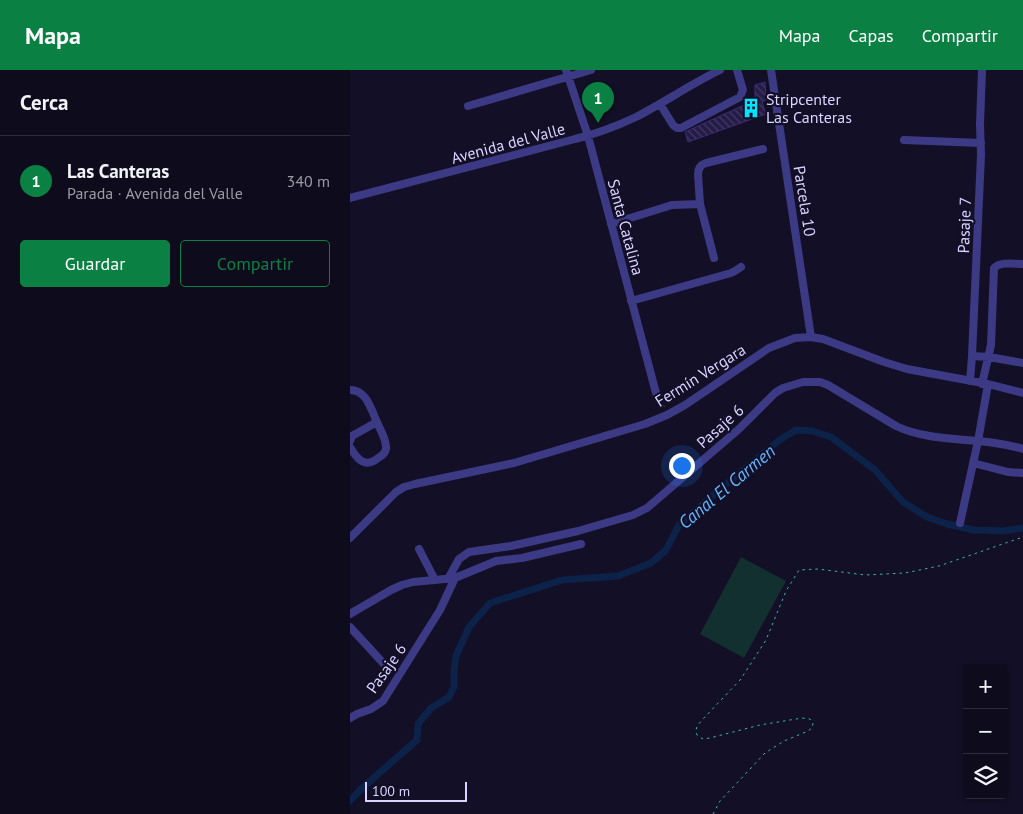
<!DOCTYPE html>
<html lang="es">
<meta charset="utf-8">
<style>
:root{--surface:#0e0b1c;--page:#171425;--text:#f1f3f6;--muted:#9b9ba3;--line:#2e2b3b;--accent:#0b8043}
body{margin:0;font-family:"PT Sans",sans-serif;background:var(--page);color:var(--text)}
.controls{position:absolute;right:15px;bottom:15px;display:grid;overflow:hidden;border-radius:5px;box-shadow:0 1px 4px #0004}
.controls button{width:45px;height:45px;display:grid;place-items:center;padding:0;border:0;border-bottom:1px solid var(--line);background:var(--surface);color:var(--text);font:25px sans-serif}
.scale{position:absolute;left:15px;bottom:12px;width:102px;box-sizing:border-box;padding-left:5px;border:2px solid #d9d4ff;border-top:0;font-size:14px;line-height:18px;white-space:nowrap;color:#d9d4ff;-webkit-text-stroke:4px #130f26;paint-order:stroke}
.you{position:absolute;left:331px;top:395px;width:18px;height:18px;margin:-12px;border:4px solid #fff;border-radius:50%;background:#1a73e8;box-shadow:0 0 0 8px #1a73e833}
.badge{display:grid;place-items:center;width:32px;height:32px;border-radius:50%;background:var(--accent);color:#fff;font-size:16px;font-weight:700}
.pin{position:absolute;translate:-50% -41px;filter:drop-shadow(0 1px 2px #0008)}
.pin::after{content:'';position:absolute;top:26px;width:18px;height:15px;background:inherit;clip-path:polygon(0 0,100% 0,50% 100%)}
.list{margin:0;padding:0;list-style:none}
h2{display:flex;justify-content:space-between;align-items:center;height:65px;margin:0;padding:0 20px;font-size:21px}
h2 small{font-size:16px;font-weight:400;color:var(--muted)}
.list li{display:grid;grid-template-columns:32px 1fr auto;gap:15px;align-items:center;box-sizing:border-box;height:90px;padding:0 20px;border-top:1px solid var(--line)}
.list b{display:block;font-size:19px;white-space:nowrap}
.list p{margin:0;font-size:16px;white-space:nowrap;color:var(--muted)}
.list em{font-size:16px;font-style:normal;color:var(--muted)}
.actions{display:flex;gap:10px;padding:15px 20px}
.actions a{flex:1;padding:11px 0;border:1px solid var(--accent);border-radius:5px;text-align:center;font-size:18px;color:var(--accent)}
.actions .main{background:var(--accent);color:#fff}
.icon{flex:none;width:28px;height:28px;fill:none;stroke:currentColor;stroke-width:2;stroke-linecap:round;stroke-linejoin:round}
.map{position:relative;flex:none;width:673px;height:744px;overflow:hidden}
header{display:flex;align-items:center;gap:30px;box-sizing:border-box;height:70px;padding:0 25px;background:var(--accent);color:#fff}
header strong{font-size:24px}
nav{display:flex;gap:28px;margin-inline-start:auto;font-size:18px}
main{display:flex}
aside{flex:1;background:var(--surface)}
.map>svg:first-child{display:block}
</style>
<header>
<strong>Mapa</strong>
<nav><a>Mapa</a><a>Capas</a><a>Compartir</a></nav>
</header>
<main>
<aside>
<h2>Cerca<small></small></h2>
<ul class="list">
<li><span class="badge">1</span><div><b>Las Canteras</b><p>Parada · Avenida del Valle</p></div><em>340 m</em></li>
</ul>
<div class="actions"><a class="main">Guardar</a><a>Compartir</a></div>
</aside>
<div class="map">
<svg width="673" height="744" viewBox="0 0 673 744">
<defs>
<pattern id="building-back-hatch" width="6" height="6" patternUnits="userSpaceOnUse" patternTransform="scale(1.25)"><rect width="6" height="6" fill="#241b47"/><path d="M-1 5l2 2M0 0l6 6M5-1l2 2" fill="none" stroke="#433b63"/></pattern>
</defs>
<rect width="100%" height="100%" fill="#130f26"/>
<path fill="#12302f" d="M391,487L436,511L394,588L350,564Z"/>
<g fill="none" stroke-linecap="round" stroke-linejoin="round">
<path stroke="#0c2248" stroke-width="7" d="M0,731L10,720L67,670L68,654L81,638L99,627L104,617V601L106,586L119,557L140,533L212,510L268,506L301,493L316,480L329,455L368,421L431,369L446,360L462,361L481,367L525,400L553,432L577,447L597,454L624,460L653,461L673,458"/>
</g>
<path fill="url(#building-back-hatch)" stroke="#3b2d73" d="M415,12L416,30L412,32L416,44L338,72L335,62L405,30V15Z"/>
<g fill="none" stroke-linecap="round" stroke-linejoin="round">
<path stroke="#2fb8b0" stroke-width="1" stroke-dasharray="2.5 4" stroke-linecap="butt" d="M311,329L314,337
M363,744L370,731L415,683L434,671L458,661L462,658L463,653L460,649L452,648L410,655L360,668L353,669L347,665C344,659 348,655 352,650L390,610L396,601L416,570L436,521L449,500L468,499L515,505L555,503L589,496L673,467"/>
<path stroke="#3d3a85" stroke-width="8" d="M216,0L238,66L306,323
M421,0L461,267
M310,34L323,55L327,58H331L390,27L393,20L387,0
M118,36L241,0
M554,70L631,73
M0,128L225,69C246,64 267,56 286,47C315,32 341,14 370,0
M261,154L322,135L350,134
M364,188L350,134L348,104C348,99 350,95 356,93L413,79
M281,231L381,203L385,201L391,197
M622,286L639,287L673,293
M620,311L622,286L631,85L630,54L632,0
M632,314L641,275L644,198C651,191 664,194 673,194
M0,320C17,320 21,340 27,352
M0,371L2,366L27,352C30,360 37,370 36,379C35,384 32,386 28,388C15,399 7,389 0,377
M623,393L658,402L673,403
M610,453L628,371L638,314
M0,468L46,422L54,417L65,414L164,393L295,354L317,345L335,335L419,278L445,268L461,267L473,269L534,292L557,299L638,314L673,323
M69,479L85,510
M98,509L109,489L119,482L161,476L228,461L283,445L297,438L389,359L425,323L433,318L453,312H470L478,315L546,356C584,374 632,366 673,379
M0,544L41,520L52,515L63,512L105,508L146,491L172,488L231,474
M0,557L34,594
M0,648L7,644L21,639L33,631L90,540L105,508"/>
</g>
<defs>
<symbol id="building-bare" viewBox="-9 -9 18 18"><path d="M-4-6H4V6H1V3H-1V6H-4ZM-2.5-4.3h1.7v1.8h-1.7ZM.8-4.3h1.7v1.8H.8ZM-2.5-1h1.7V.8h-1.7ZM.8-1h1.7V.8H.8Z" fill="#00e5ff" stroke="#130f26" stroke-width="2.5" paint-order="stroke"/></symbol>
</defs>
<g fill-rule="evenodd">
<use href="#building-bare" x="387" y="24" width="28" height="28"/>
</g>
<g text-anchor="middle" stroke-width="4.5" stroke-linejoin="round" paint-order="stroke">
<g font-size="16" fill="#d9d4ff" stroke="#130f26" text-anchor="start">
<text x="416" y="35">Stripcenter<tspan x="416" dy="18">Las Canteras</tspan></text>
</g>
<g font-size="16" fill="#d9d4ff" stroke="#130f26">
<text transform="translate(158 73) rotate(-15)" y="6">Avenida del Valle</text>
<text transform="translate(455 131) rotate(81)" y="6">Parcela 10</text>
<text transform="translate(614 155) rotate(-88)" y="6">Pasaje 7</text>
<text transform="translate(276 157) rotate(75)" y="6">Santa Catalina</text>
<text transform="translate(350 305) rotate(-32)" y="6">Fermín Vergara</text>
<text transform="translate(370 356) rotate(-42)" y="6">Pasaje 6</text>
<text transform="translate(36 598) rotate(-55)" y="6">Pasaje 6</text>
</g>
<g font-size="18" font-style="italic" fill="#62b6ff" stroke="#130f26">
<text transform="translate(377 417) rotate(-40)" y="6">Canal El Carmen</text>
</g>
</g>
</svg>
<div class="controls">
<button>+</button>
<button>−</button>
<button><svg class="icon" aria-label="layers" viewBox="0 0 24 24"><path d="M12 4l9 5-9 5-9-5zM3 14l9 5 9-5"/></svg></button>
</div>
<div class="scale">100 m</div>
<div class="you"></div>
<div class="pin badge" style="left:248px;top:53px">1</div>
</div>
</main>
